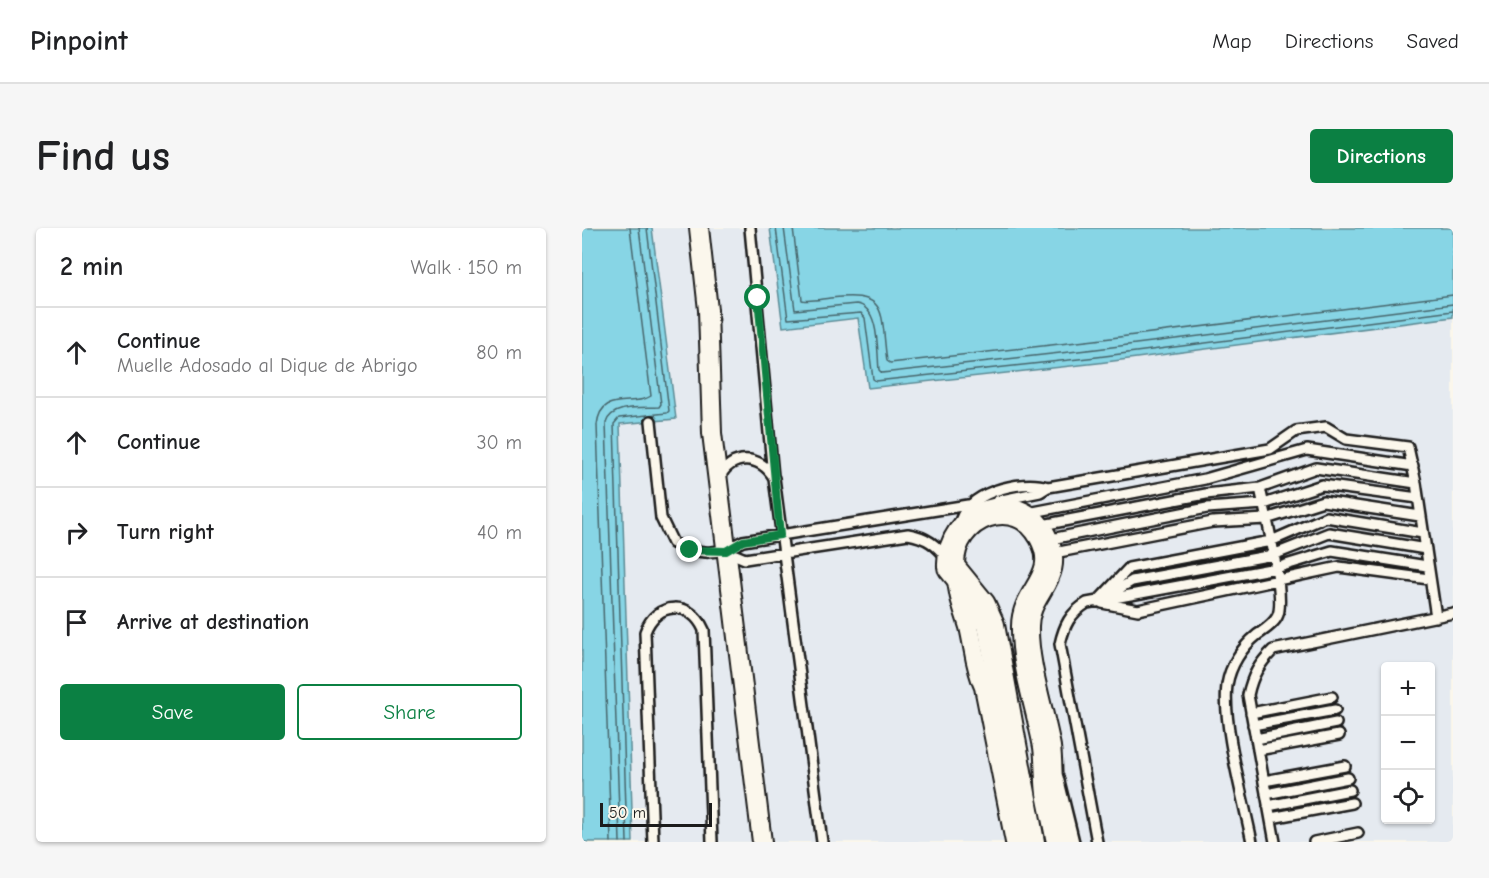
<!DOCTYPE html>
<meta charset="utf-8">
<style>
:root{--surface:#fff;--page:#f6f6f6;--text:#202124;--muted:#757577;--line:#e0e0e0;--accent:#0b8043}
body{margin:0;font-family:"Comic Neue",sans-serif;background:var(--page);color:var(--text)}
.controls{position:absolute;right:18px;bottom:18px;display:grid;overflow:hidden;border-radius:6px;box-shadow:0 2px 4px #0004}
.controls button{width:54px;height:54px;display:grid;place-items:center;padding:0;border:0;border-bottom:2px solid var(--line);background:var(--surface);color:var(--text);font:30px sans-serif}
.scale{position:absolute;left:18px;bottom:15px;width:112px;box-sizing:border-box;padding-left:6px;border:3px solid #1c1c1c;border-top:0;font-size:16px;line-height:21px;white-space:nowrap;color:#1c1c1c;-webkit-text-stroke:4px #fbf7ec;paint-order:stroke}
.stop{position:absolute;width:18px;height:18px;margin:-14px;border:4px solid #0b8043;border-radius:50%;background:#fff}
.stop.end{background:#0b8043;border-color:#fff;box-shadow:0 2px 6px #0008}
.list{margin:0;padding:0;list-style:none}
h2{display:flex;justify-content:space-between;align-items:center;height:78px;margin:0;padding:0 24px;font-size:26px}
h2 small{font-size:20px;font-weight:400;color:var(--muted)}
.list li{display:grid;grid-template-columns:39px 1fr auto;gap:18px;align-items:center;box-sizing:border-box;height:90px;padding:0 24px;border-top:2px solid var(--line)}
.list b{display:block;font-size:22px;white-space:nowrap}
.list p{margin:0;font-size:20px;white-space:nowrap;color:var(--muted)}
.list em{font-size:20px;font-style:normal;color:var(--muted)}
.actions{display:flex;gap:12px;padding:18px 24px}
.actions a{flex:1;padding:14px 0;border:2px solid var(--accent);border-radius:6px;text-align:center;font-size:21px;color:var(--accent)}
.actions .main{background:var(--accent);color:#fff}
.icon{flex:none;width:33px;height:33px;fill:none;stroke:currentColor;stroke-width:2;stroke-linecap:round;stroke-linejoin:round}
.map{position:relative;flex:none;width:871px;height:614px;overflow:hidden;border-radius:6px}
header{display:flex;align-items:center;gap:36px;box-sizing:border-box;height:84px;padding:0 30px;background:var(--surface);border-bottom:2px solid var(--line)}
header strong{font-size:28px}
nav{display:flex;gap:33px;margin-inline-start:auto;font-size:21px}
.intro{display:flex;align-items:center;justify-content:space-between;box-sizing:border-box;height:144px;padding:0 36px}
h1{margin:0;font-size:42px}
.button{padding:15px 27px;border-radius:6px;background:var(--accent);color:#fff;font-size:21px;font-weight:700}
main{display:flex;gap:36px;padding:0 36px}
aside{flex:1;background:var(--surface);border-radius:6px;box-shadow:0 2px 4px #0004}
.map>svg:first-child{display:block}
</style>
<header>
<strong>Pinpoint</strong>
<nav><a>Map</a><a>Directions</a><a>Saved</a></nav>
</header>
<div class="intro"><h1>Find us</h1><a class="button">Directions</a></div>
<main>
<aside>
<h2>2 min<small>Walk · 150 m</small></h2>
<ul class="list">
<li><svg class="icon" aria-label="ahead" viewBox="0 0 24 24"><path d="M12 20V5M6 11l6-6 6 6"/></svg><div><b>Continue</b><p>Muelle Adosado al Dique de Abrigo</p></div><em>80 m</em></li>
<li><svg class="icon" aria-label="ahead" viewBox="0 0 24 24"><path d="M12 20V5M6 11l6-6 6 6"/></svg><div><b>Continue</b></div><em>30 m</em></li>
<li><svg class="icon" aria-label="right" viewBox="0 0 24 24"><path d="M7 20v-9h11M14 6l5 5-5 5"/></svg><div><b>Turn right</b></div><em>40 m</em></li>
<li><svg class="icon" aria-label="arrive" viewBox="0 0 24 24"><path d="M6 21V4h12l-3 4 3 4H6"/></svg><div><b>Arrive at destination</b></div></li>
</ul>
<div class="actions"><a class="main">Save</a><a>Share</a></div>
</aside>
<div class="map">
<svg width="871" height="614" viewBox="0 0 871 614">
<rect width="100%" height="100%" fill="#fbf7ec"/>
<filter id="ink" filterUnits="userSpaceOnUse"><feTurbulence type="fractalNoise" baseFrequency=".0167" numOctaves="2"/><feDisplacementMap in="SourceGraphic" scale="12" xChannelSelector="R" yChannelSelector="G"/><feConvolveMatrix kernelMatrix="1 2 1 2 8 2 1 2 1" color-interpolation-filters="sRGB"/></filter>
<g filter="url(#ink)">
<path fill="#e5eaf0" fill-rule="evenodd" d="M70,0H188L201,99L276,89L286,160L871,87V614H51L38,196L94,190ZM804,439H848V592H804Z"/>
<path fill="#87d5e5" stroke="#5c8b95" stroke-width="1.5" d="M0,0H70L94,191L38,196L51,614H0Z
M188,0H871V89L516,135L286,160L276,90L201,99Z"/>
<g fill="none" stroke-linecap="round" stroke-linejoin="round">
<path stroke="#47666c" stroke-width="1.5" d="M194,0L206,91L279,85L283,90L291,151L294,153L515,129L871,83
M202,0L213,82L274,76C298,78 295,124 297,142L300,145L514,121L871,76
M211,0L220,72C228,74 239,71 248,70C308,63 298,83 305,133L308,135L513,112L871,67
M29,614L15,197C19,161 51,180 69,168L48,0
M38,614L24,195C30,176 60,180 77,179L79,176L57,0
M45,614L32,196L37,190L85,185L87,183L65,0"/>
<defs>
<path id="lane" d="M168,0L191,248
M69,193L79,290L91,315C118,327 135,328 161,313L386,277L402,280
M137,251C148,225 179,226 192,250L240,614
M415,273L458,264L466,259L688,221L714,203L744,199L764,211L826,219L834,255L854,389
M446,285L623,251L725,222L831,238
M377,298C381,265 439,250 466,259
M455,298L624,266L678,260L734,240L834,255
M464,312L625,280L682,276L740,257L836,270
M144,323L163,331L326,306C345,309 354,317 366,331
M467,326L631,294L684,291L741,273L838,288
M525,368L550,353L691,327L747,305L844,321
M515,374L547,340L689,313L744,289L841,305
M520,375L556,382L757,339L847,351
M669,485L750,469
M671,497L753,482
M674,511L754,495
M676,522L757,507
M476,549L492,614
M682,553L763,538
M684,566L766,550
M686,578L768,562
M689,590L770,575
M71,614L63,404C74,373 109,372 122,402L130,614
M515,614L478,416C482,398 488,385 505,375L694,340L750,323L845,338
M670,614C662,573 640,496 645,457C648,438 660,419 675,407C682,402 691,397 695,389C705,372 683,283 678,260
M693,614L666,467C670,448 677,436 691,422L871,385
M732,614L776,605"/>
<path id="street" d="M117,0L126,82L130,205L180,614
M375,348C375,366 382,382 387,399C392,420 393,440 402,459L433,614"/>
<path id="secondary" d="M449,614L409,397L400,377L369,339C367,286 435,260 461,309C482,349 443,363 443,398C442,436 458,481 465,519C467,534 466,550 468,565C471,581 475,598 478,614"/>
</defs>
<use href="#lane" stroke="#1c1c1c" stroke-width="14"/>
<use href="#street" stroke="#1c1c1c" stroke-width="22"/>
<use href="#secondary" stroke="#1c1c1c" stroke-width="30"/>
<use href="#lane" stroke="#fbf7ec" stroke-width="9"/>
<use href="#street" stroke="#fbf7ec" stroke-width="18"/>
<use href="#secondary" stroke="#fbf7ec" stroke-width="26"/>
</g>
</g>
<g fill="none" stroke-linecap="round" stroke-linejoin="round" filter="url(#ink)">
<path stroke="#0b8043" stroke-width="8" d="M108,322L144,323L161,313L198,307L176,70"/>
</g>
</svg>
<div class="controls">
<button>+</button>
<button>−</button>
<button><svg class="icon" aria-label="locate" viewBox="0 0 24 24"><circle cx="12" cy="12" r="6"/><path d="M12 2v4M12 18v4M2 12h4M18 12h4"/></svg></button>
</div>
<div class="scale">50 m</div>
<div class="stop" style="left:176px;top:70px"></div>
<div class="stop end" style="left:108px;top:322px"></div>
</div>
</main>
